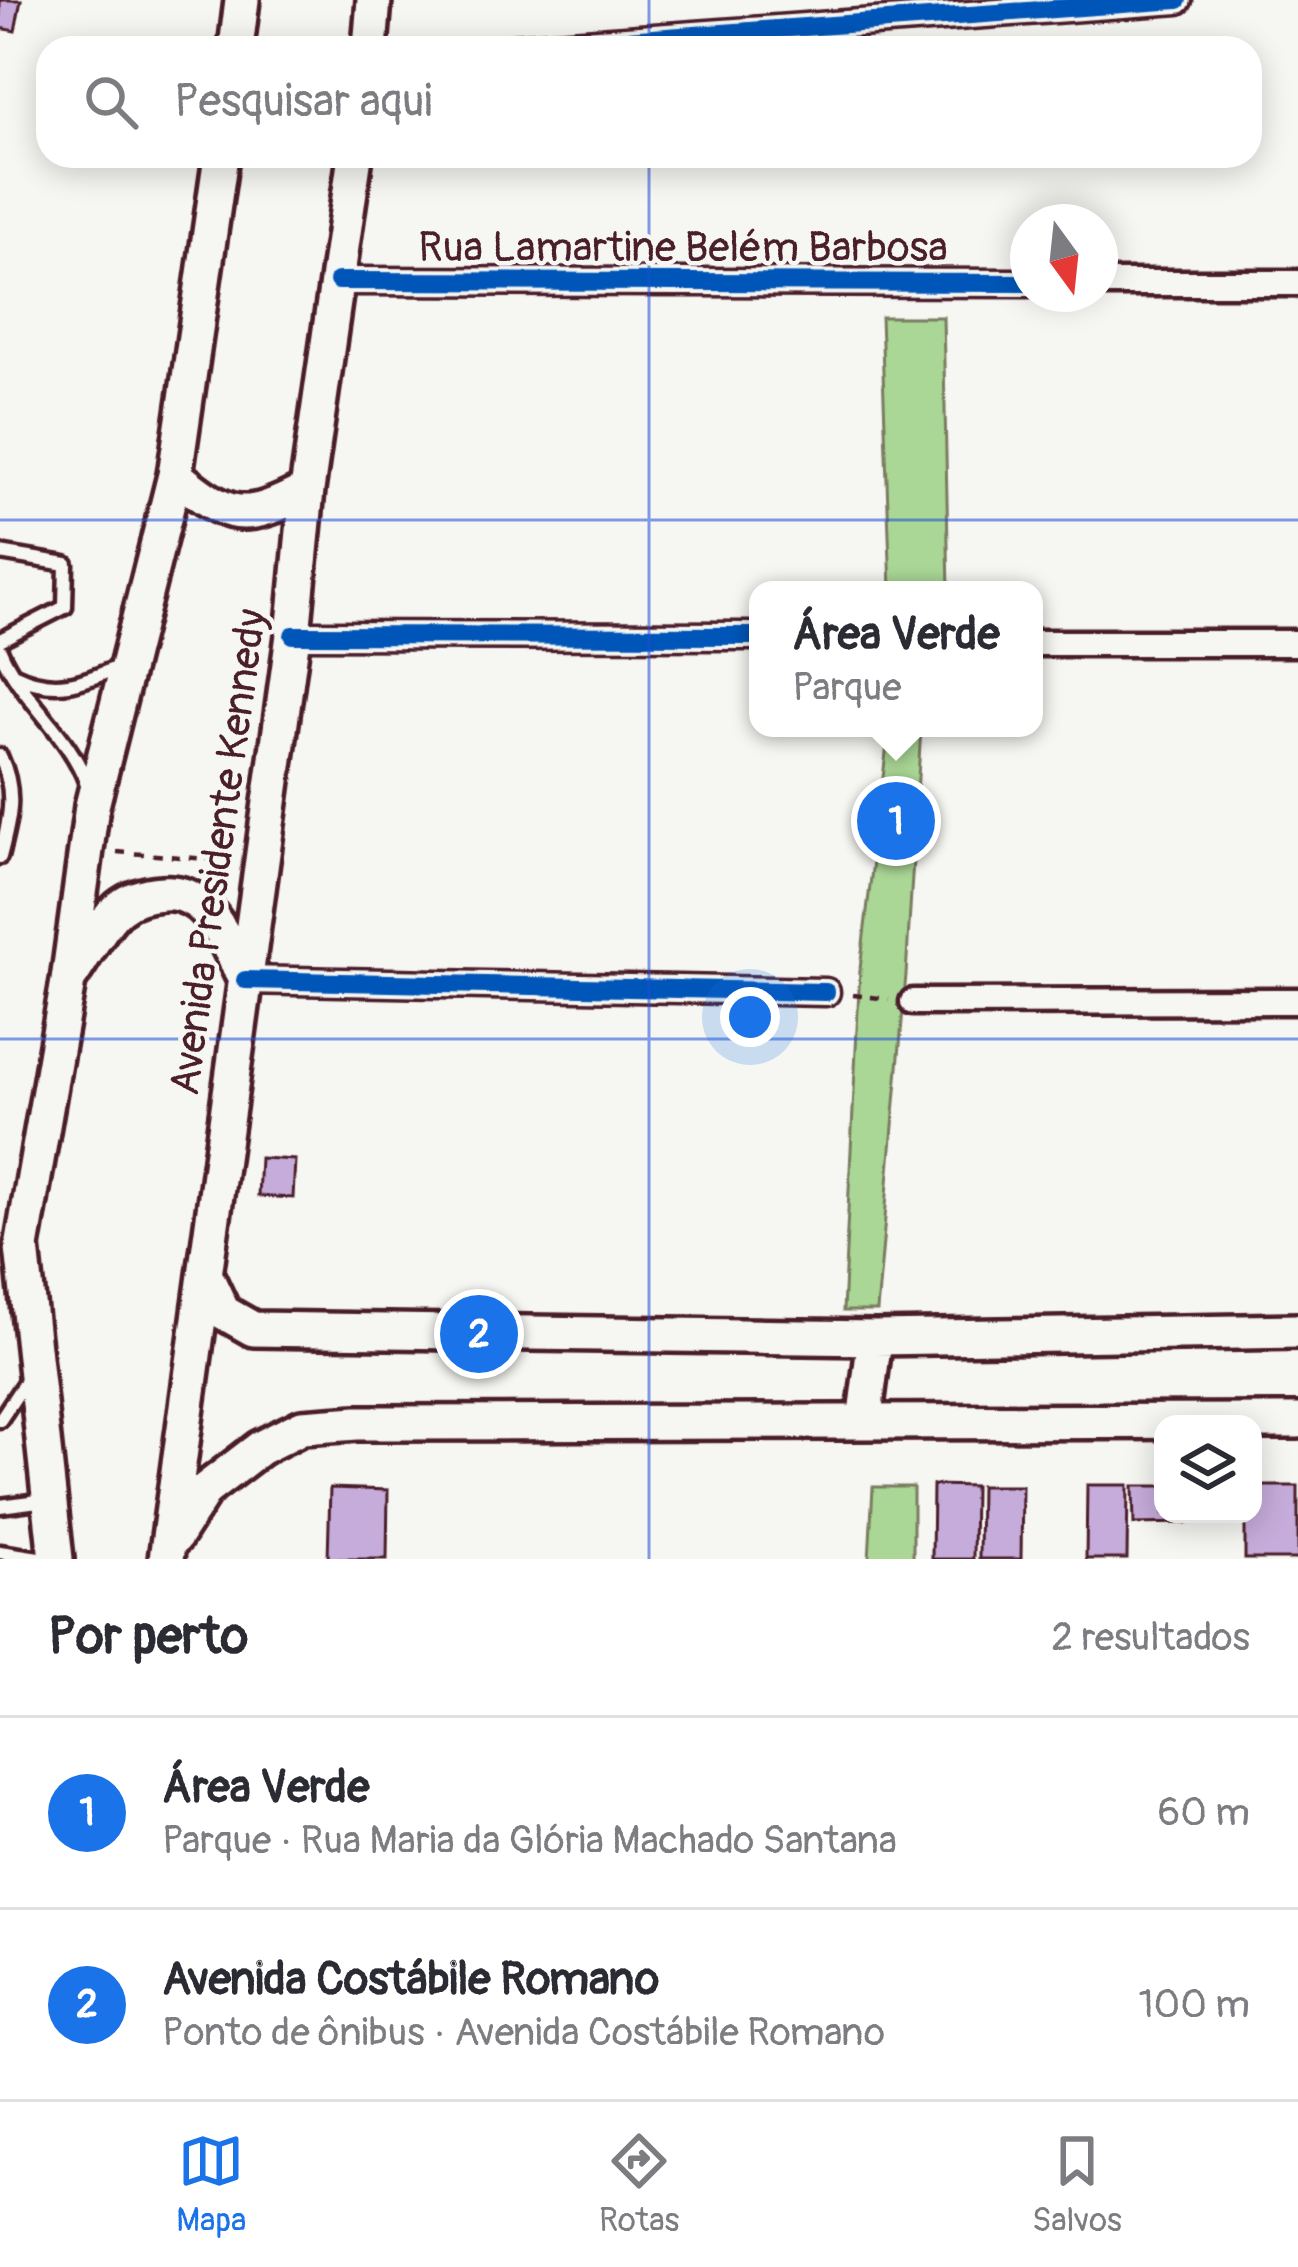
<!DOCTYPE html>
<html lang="pt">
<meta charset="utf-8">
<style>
:root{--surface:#fff;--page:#f7f7f7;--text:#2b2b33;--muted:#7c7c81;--line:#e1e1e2;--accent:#1a73e8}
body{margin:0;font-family:Pangolin,sans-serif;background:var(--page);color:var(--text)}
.controls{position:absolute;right:36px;bottom:36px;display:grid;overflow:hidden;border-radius:24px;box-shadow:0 6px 30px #0003}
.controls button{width:108px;height:108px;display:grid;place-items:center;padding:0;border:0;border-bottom:3px solid var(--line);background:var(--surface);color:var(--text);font:60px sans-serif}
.compass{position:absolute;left:1010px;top:204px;width:108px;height:108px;border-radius:50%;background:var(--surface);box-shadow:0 6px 30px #0003;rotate:165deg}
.you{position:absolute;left:750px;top:1017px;width:42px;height:42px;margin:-30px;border:9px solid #fff;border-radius:50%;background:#1a73e8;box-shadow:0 0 0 18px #1a73e833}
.badge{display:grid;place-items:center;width:78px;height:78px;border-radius:50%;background:var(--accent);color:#fff;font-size:39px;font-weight:700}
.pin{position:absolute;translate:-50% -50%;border:6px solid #fff;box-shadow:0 3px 12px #0006}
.popup{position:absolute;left:749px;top:581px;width:294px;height:156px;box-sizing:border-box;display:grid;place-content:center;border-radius:24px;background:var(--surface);filter:drop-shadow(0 3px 9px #0005);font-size:39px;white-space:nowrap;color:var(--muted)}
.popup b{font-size:45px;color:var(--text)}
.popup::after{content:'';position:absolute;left:50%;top:100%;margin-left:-24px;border:24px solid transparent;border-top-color:var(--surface)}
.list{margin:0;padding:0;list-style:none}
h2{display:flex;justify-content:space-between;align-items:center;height:156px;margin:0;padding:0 48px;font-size:51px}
h2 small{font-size:39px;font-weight:400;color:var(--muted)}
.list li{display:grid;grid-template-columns:78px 1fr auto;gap:36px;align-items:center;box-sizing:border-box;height:192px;padding:0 48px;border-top:3px solid var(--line)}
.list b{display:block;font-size:45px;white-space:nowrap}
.list p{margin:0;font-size:39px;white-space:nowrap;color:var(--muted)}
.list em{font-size:39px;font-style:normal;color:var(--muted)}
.icon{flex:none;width:66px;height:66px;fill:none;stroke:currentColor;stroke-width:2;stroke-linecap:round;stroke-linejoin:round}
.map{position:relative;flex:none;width:1298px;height:1559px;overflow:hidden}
.search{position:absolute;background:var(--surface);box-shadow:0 6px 30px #0003;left:36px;right:36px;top:36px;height:132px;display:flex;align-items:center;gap:30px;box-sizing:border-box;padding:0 42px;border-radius:36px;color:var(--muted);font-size:45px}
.sheet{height:540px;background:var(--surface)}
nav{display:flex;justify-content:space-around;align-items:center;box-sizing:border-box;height:168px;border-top:3px solid var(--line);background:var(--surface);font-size:33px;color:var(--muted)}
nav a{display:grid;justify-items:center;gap:6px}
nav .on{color:var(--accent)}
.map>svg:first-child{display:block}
</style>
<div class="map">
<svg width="1298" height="1559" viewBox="0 0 1298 1559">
<rect width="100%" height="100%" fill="#f6f6f2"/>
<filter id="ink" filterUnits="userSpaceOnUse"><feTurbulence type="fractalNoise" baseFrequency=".00833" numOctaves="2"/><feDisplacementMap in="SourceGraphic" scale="24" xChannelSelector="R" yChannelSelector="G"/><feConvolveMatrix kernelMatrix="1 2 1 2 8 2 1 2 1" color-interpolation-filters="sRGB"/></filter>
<g filter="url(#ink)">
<path fill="#aad796" stroke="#7a7b60" stroke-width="3" d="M881,317H943L949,590H891Z
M889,728H921L906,975L877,1311H843L860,969Z
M873,1487H913V1559H869Z"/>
<path fill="#c6acda" stroke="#4a1f2b" stroke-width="3" d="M0,0H21L15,31L0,28Z
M260,1158L295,1160L293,1198L258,1196Z
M933,1485L974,1486L973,1559H932Z
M1087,1485H1128L1127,1559H1086Z
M980,1486H1022L1021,1559H979Z
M1133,1486H1163V1514H1187V1523L1134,1524Z
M1253,1486H1298V1559H1245V1514H1253Z
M330,1488L388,1490L387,1559H328Z"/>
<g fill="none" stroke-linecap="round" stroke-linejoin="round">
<defs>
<path id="service" d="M0,553L66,564L65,607L0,640
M0,650C21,700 69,733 87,784
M15,675C54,694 83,683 120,666
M0,756C17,792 10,819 0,857
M0,1420L29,1376
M0,1506L46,1500
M0,1552L45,1559"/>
<path id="minor" d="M515,48L1178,0
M338,281L1028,283
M1100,283H1298
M293,635L758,636
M1034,643H1298
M245,980L826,992
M913,1002L1298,1001"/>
<path id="secondary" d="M236,48L242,0
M370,48L374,0
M175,475C230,520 243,523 307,490
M70,977C85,956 100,925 119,908C131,898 147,894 162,893C210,888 227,945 245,980
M206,1276L223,1312L253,1329L875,1338L1298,1331
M864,1422L875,1338
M175,1537L205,1490L260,1448L302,1427L357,1423L1298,1421
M56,1559L22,1247L68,981L92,806L175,475L221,156
M166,1559L293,635L307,490L355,156"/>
</defs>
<use href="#service" stroke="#4a1f2b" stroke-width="21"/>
<use href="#minor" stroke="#4a1f2b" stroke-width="33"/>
<use href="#secondary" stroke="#4a1f2b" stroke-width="42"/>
<path stroke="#4a1f2b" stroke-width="4.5" stroke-dasharray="9 9" stroke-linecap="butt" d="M117,852L232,861
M853,995L889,999"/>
<use href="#service" stroke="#f6f6f2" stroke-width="12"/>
<use href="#minor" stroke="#f6f6f2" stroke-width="24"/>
<use href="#secondary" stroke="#f6f6f2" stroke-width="33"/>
<defs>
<path id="cycleway" d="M515,48L1178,0
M338,281L1028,283
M293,635L758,636
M245,980L826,992"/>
</defs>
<use href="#cycleway" stroke="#f6f6f2" stroke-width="26"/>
<use href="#cycleway" stroke="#0057b8" stroke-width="18"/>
</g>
</g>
<path fill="none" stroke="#1d4ed8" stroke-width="3" stroke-opacity="0.55" d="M649,0V48M649,156V1559M0,520H1298M0,1039H1298"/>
<g text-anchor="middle" stroke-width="9" stroke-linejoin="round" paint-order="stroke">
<g font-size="42" fill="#4a1f2b" stroke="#f6f6f2">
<text x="683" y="261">Rua Lamartine Belém Barbosa</text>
<text transform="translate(217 852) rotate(-82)" y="15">Avenida Presidente Kennedy</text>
</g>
</g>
</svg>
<div class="controls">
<button><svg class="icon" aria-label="layers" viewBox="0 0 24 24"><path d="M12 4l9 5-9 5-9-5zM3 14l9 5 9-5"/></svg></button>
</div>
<svg class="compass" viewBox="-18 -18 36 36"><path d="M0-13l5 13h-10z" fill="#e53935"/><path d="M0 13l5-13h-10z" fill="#7c7c81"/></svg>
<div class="you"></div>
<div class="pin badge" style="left:896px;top:821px">1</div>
<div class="popup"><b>Área Verde</b>Parque</div>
<div class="pin badge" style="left:479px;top:1334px">2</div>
<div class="search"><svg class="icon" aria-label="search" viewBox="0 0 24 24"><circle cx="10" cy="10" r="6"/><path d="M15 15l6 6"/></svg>Pesquisar aqui</div>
</div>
<section class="sheet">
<h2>Por perto<small>2 resultados</small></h2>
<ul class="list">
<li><span class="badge">1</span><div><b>Área Verde</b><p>Parque · Rua Maria da Glória Machado Santana</p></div><em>60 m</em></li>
<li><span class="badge">2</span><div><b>Avenida Costábile Romano</b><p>Ponto de ônibus · Avenida Costábile Romano</p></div><em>100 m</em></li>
</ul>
</section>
<nav>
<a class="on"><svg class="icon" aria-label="map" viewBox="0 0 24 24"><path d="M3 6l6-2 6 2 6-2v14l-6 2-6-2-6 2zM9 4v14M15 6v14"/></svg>Mapa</a>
<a><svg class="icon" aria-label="directions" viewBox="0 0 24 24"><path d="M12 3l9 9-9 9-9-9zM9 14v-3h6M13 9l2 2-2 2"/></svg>Rotas</a>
<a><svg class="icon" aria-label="saved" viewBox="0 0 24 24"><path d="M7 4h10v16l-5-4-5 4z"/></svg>Salvos</a>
</nav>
